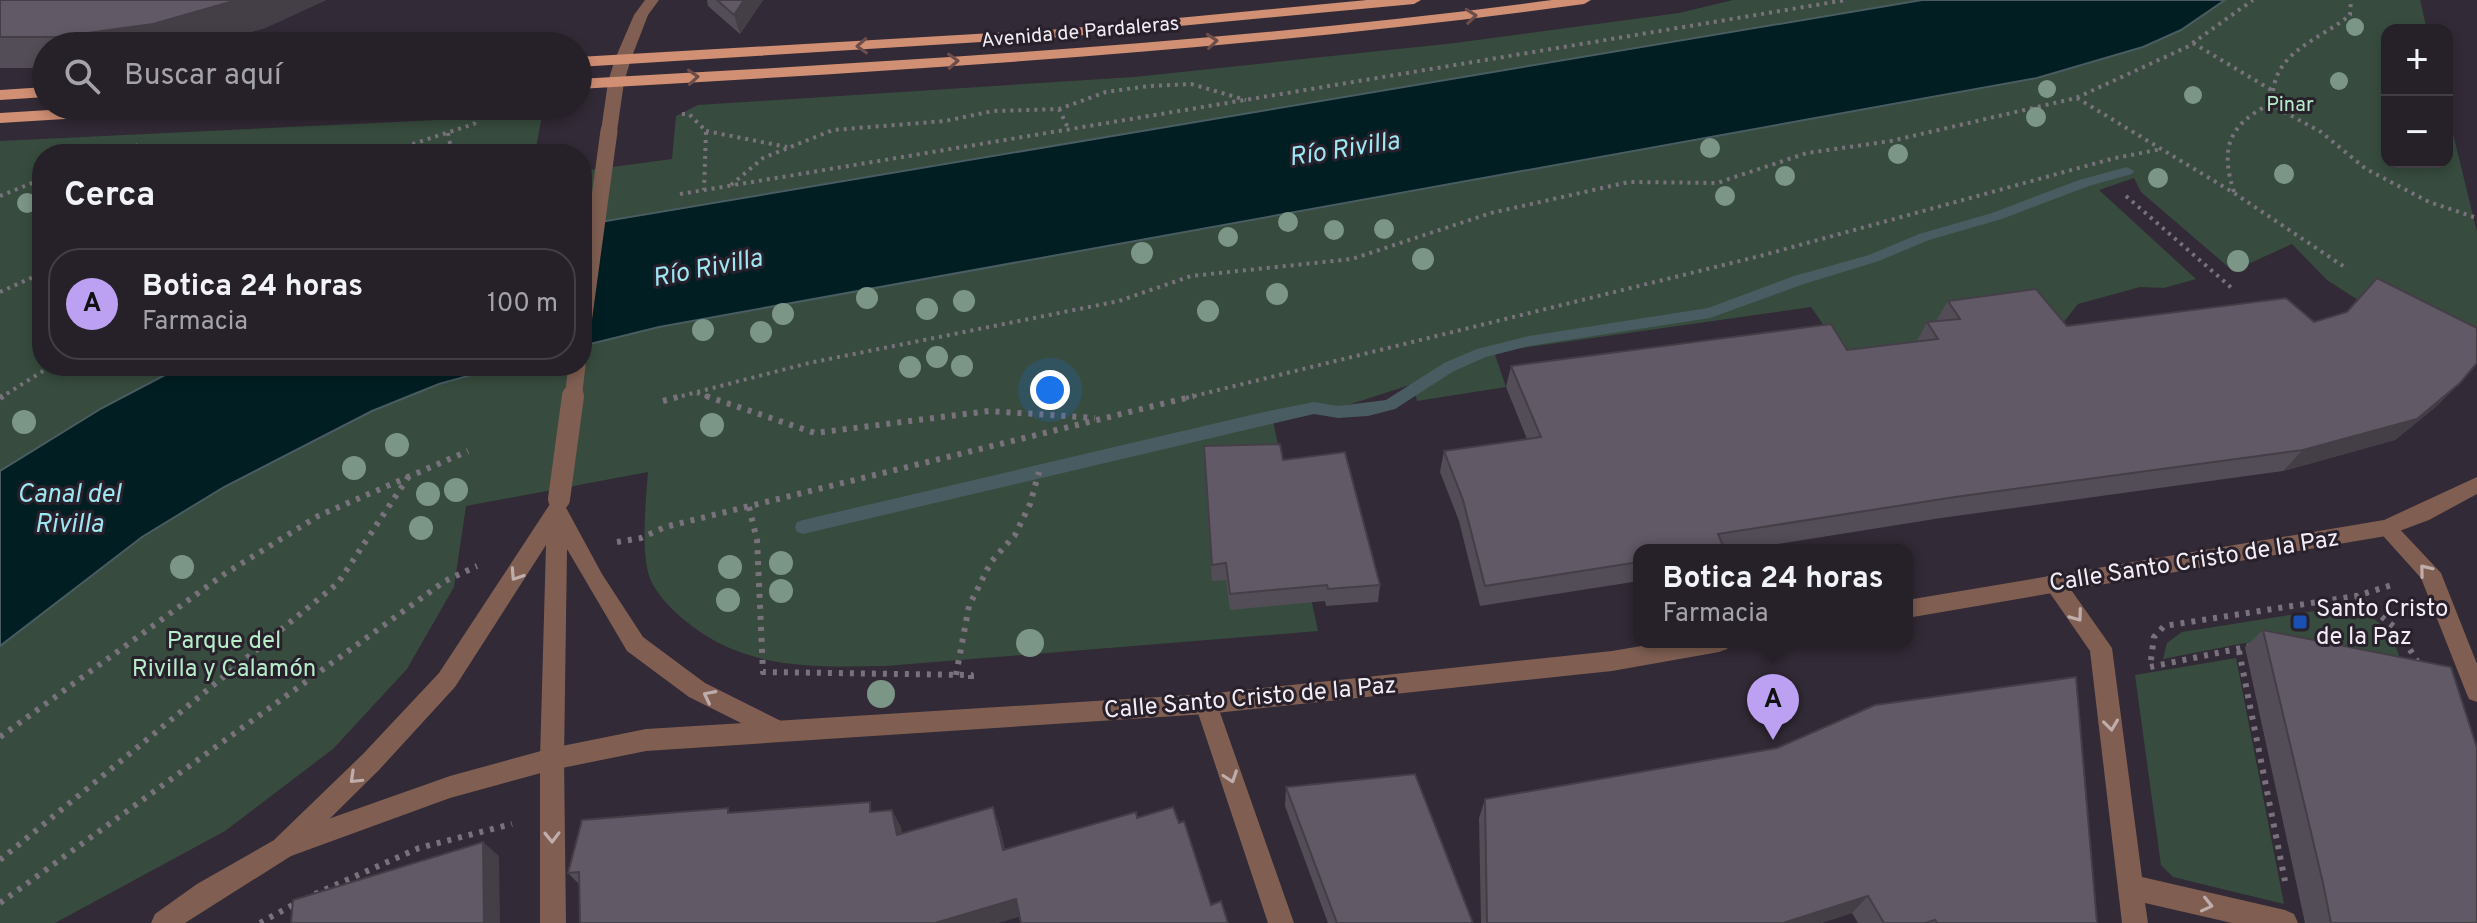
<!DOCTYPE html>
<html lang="es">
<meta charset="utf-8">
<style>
:root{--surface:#262028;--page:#322d34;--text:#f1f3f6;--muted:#a4a3a8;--line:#423e45;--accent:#bca0f2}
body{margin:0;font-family:Overpass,sans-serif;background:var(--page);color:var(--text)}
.controls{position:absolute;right:24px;top:24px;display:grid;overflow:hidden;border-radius:16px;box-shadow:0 4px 12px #0003}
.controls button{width:72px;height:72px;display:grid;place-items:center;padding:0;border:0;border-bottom:2px solid var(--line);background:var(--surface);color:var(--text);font:40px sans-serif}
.you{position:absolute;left:1050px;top:390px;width:28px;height:28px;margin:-20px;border:6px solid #fff;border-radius:50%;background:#1a73e8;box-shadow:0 0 0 12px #1a73e833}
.badge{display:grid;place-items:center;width:52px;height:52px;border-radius:50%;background:var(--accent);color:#111;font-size:26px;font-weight:700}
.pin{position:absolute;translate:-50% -66px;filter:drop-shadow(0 2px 4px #0008)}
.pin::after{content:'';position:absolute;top:42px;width:28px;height:24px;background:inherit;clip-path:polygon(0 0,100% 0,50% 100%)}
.popup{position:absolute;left:1633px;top:544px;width:280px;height:104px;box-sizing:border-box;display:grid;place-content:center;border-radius:16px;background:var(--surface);filter:drop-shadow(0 2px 6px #0005);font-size:26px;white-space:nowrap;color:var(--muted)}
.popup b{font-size:30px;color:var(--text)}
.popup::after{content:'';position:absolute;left:50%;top:100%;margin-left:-16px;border:16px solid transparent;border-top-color:var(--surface)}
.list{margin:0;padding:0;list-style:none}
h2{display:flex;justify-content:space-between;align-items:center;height:104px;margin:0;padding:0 32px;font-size:34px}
h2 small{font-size:26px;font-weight:400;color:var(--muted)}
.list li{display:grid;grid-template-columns:52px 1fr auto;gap:24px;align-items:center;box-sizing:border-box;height:112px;margin:0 16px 16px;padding:0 16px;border:2px solid var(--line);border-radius:32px}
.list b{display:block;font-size:30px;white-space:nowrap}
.list p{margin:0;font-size:26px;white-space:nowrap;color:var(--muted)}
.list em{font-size:26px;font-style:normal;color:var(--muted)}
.icon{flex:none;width:44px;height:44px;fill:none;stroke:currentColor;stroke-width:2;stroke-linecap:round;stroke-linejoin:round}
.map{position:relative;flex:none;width:2477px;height:923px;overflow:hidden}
.search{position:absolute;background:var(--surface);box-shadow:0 4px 12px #0003;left:32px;top:32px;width:560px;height:88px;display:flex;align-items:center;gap:20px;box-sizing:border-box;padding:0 28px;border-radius:44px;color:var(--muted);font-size:30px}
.panel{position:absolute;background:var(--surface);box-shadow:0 4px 12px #0003;left:32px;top:144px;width:560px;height:232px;border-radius:32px}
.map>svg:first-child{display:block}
</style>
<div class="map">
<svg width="2477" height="923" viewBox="0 0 2477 923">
<rect width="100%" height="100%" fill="#322a36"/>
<path fill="#374c3e" d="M1733,0H1922L582,225V171L672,159L676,116L698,105L1134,77L1455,43L1679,13Z
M2225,0H2420L2427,30H2387V162H2447V109L2477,232V357L2358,300L2327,280L2292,244L2233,271L2141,192L2134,178L2099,190L2196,279L2164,288L2140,287L2078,304L2048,342L1948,340L1843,353L1811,307L1494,352L1506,387L1417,401L1413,384L1351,404L1273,421L1318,631L885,666C815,667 750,670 692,626C676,614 660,599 651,581C640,558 646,498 648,472L466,506L454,587L407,669L333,749L225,831L55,923H0V646L142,537L224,487L372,411L439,384L504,366H582V346L659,327L2037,78L2085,65L2181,30Z
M542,115L535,154H42V366H182L102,408L0,471V141Z
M2334,608C2379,611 2396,631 2403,673L2245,643L2163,659L2167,643L2182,632Z
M2236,658L2284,904L2173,877L2161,865L2135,675Z"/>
<path fill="#011e22" stroke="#495c61" stroke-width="2" d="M1922,0H2225L2181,30L2143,47L2037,78L659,327L582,346V225Z
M182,366H504L439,384L372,411L224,487L142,537L0,646V471L102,408Z"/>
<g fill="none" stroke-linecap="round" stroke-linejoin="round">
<path fill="#495c61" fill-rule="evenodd" d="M2127,167L2134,171L2132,174L2089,186L2002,219L1929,240L1879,261L1804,284L1710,318L1529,346L1486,357L1454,371L1395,409L1368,416L1338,418L1314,414L803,534L797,532L795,527L797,522L803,520L1264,412L1314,402L1338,406L1386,400L1444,363L1477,349L1529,336L1708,308L1794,276L1869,255L1919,234L1992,213L2079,180Z"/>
<path stroke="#79727c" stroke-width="4" stroke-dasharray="3 5" stroke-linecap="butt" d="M2193,43L2273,91L2270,104
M2273,91C2278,50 2321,39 2350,15L2351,0
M2077,98L2234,193L2346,268
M2270,104L2321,132L2366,169L2429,202L2477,218
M1059,109L1069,130
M682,114H689L706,131L704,190
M706,131L787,147
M448,133L452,154
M112,154L138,145
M382,154L474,124L483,106
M731,185L763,158L833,130L945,121L993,111L1059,109L1106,92L1149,86L1191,84L1246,100
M2234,192C2220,149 2228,125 2270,104
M680,194L1846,0
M0,196L42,179
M2126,196L2234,290
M0,292L42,273
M697,393L712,398
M0,398L51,366
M674,398L809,363L1119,301L1191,276L1352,259L1491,213L1629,182L1717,183L1807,153L1891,141L2076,98L2187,47L2253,0
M1186,398L1760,256L2115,158L2162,149"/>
<path stroke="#79727c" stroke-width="6" stroke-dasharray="4 7" stroke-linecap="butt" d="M706,396L815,433L989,411L1095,418
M0,398L3,396
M663,401L682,396
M749,507L757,540L763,672L971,675V681
M617,542L641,538L665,527L1194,396
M2356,596L2398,630L2420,666
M2251,646L2150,667L2154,637L2164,626L2356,596L2392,585
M2239,651L2285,881
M956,675L969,606L991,562L1015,535L1030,504L1039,472
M0,737L223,575L318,516L468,451
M0,860L338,583L409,476
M315,894L419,848L512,824
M0,903L445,581L477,566
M260,923L298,902"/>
<path fill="#805f52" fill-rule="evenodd" d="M623,54L631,59L624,82L617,131L609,136L601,131L608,82L615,59Z
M557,502L564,504L602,574L643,637L705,683L787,724L791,731L787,738L779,741L771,738L689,697L627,651L567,549L564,759L566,923H540V759L546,545L455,687L379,770L293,855L284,859L275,855L272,847L275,839L363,754L439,673L550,504Z
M2386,520L2393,522L2441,573L2477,664V702L2469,699L2466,692L2421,578L2376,528L2379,522Z
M2054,574L2062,577L2112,648L2142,877L2285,910L2294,914L2298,923H2232L2145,903L2148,923H2122L2090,651L2043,583L2046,577Z
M1206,694L1214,697L1217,704L1294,923H1268L1195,704L1198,697Z"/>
<path fill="#805f52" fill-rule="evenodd" d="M645,0H659L648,15L631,59L628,62H618L615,59L634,15Z
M2477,477V494L2429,520L2386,536L1907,618V600L2384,520Z
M1665,642H1730L1727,649L1719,652L1612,671L1206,714L646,751L552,770L450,798L291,856L185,923H151L155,914L197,884L283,835L450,776L552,748L646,729L1206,694L1612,651Z"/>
<path fill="#d18f74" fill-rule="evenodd" d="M1367,0H1421L1414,4L1063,37L578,67V57L1063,29Z
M1552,0H1591L1584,4C1250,50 914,70 578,89V79C903,61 1228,43 1552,0Z
M46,87V97L0,100V90Z
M115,106H202L194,111L0,123V113Z"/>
<path stroke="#805f52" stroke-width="17" d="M582,330L609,131
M573,398L577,366"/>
<path stroke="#805f52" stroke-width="22" d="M559,499L573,396"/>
</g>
<g fill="#7b9587">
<circle cx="2355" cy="27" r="9"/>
<circle cx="2339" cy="81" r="9"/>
<circle cx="2047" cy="89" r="9"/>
<circle cx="2193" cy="95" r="9"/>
<circle cx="2036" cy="117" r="10"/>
<circle cx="1710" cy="148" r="10"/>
<circle cx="1898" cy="154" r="10"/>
<circle cx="2284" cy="174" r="10"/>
<circle cx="1785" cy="176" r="10"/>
<circle cx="2158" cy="178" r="10"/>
<circle cx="1725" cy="196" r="10"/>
<circle cx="27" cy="203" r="10"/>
<circle cx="1288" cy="222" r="10"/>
<circle cx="1384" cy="229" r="10"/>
<circle cx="1334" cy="230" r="10"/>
<circle cx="1228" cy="237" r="10"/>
<circle cx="1142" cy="253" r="11"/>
<circle cx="1423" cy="259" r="11"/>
<circle cx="2238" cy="261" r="11"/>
<circle cx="1277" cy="294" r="11"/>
<circle cx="867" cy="298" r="11"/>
<circle cx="964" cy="301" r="11"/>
<circle cx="927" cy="309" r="11"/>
<circle cx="1208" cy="311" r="11"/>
<circle cx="783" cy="314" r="11"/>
<circle cx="703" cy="330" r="11"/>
<circle cx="761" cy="332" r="11"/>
<circle cx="937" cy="357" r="11"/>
<circle cx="962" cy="366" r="11"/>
<circle cx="910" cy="367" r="11"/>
<circle cx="24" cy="422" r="12"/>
<circle cx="712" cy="425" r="12"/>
<circle cx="397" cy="445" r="12"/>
<circle cx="354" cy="468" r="12"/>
<circle cx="456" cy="490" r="12"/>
<circle cx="428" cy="494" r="12"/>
<circle cx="421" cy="528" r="12"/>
<circle cx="781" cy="563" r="12"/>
<circle cx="182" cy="567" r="12"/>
<circle cx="730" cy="567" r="12"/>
<circle cx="781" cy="591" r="12"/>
<circle cx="728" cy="600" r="12"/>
<circle cx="1030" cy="643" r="14"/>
<circle cx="881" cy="694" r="14"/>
</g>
<path fill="#534d58" d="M0,0H326L265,28L202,46H46V68H0Z
M707,0H763L740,34L708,6Z
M1948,301L2067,326L2314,322L2438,405L2395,440L2283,471L1941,518L1740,550H1639V581L1480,606L1459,521L1440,472L1444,451L1527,439L1506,387L1511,366L1847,350L1917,341L1927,322L1936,321Z
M1204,446L1283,460L1380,585L1378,602L1326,606L1325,601L1230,610L1226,580L1212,581Z
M2263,630L2477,923H2305L2245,647Z
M1286,787L1473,923H1328L1285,806Z
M1485,799L2095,900L2097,923H1858L1852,913L1821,923H1481L1479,818Z
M892,810L901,828L902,834L999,825L1005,850L1137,818L1179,823L1211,905L1228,923L1020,917L579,884L568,873L732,813L874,812Z"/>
<path fill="#443e47" d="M237,0H326L265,28L202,46H65L58,37Z
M744,0H763L740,34L734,15Z
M2460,383L2438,405L2395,440L2283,471L2303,450Z
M993,807L999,825L1009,868L1003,850Z
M892,810L901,828L905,853L897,835Z
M483,842L499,856L500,923H484Z
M1868,896L1852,913L1821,923H1783Z
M1016,899L1022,916L998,923H935Z"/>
<path fill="#615966" stroke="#443e47" stroke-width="2" d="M0,0H237L153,24L58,37H0Z
M717,0H744L734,15Z
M2377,278L2477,328V363L2460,383L2417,419L2303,450L1955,497L1718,534L1724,548L1714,550H1639V562L1485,586L1463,500L1444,451L1541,437L1511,366L1831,324L1847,350L1938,339L1927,322L1960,319L1948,301L2036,289L2067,326L2286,298L2314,322L2347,312Z
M1280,444L1283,460L1345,452L1380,585L1328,589L1327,585L1230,594L1226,563L1212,565L1204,446Z
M2263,630L2451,667L2477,748V923H2331L2323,883Z
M2076,677L2097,923H1937L1935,920L1925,923H1884L1868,896L1783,923H1487L1485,799L1777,748L1875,705Z
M1415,774L1473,923H1337L1286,787Z
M870,802V812L892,810L897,835L993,807L1003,850L1136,812L1137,818L1173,807L1179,823L1184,821L1211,905L1221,901L1228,923H1021L1016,899L935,923H580L579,872L568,873L582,820L728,808V813Z
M483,842L484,923H291L293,900Z"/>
<defs><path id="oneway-chevron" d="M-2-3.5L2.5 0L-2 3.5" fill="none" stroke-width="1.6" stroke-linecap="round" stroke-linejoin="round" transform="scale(2)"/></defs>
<g stroke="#6c4d49">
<use href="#oneway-chevron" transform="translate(1471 16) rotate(-6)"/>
<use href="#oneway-chevron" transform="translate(1212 41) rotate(-5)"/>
<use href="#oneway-chevron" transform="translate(862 46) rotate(177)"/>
<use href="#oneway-chevron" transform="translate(953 61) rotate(-3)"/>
<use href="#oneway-chevron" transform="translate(693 77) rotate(-4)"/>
</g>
<g stroke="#bfadac">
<use href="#oneway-chevron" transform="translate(2425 570) rotate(-129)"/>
<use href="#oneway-chevron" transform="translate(516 575) rotate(123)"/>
<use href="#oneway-chevron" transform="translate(2077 616) rotate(54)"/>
<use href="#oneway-chevron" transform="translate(709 696) rotate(-153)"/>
<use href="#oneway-chevron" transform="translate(2111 725) rotate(83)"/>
<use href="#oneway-chevron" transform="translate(1231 777) rotate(71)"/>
<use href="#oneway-chevron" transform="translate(355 778) rotate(136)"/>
<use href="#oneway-chevron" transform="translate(552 837) rotate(89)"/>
<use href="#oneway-chevron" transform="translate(2207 905) rotate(13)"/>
</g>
<rect fill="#1a4fb4" stroke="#28212c" stroke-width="3" x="2292" y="614" width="16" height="16" rx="4"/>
<g text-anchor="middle" stroke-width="6" stroke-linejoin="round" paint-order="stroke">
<g font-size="20" fill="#f2edf5" stroke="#28212c">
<text transform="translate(1080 31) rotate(-5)" y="7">Avenida de Pardaleras</text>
</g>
<g font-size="20" fill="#b6edc9" stroke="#28212c">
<text x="2290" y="111">Pinar</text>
</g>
<g font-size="24" fill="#f2edf5" stroke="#28212c">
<text transform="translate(2194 560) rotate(-9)" y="8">Calle Santo Cristo de la Paz</text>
<text transform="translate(1250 697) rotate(-5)" y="8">Calle Santo Cristo de la Paz</text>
</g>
<g font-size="24" fill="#f2edf5" stroke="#28212c" text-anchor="start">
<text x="2316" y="616">Santo Cristo<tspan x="2316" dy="28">de la Paz</tspan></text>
</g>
<g font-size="24" fill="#b6edc9" stroke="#28212c">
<text x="224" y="648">Parque del<tspan x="224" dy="28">Rivilla y Calamón</tspan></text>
</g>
<g font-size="26" font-style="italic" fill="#9de7f3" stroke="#28212c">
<text transform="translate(1344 148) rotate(-9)" y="9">Río Rivilla</text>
<text transform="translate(707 267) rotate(-11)" y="9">Río Rivilla</text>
<text x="69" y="502">Canal del<tspan x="69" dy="30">Rivilla</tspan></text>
</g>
</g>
</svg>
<div class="controls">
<button>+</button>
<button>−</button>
</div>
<div class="you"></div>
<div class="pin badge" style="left:1773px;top:740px">A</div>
<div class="popup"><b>Botica 24 horas</b>Farmacia</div>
<div class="search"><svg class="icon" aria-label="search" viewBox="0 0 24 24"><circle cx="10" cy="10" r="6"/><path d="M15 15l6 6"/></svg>Buscar aquí</div>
<section class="panel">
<h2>Cerca<small></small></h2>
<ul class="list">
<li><span class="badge">A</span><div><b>Botica 24 horas</b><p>Farmacia</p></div><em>100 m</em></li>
</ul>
</section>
</div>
